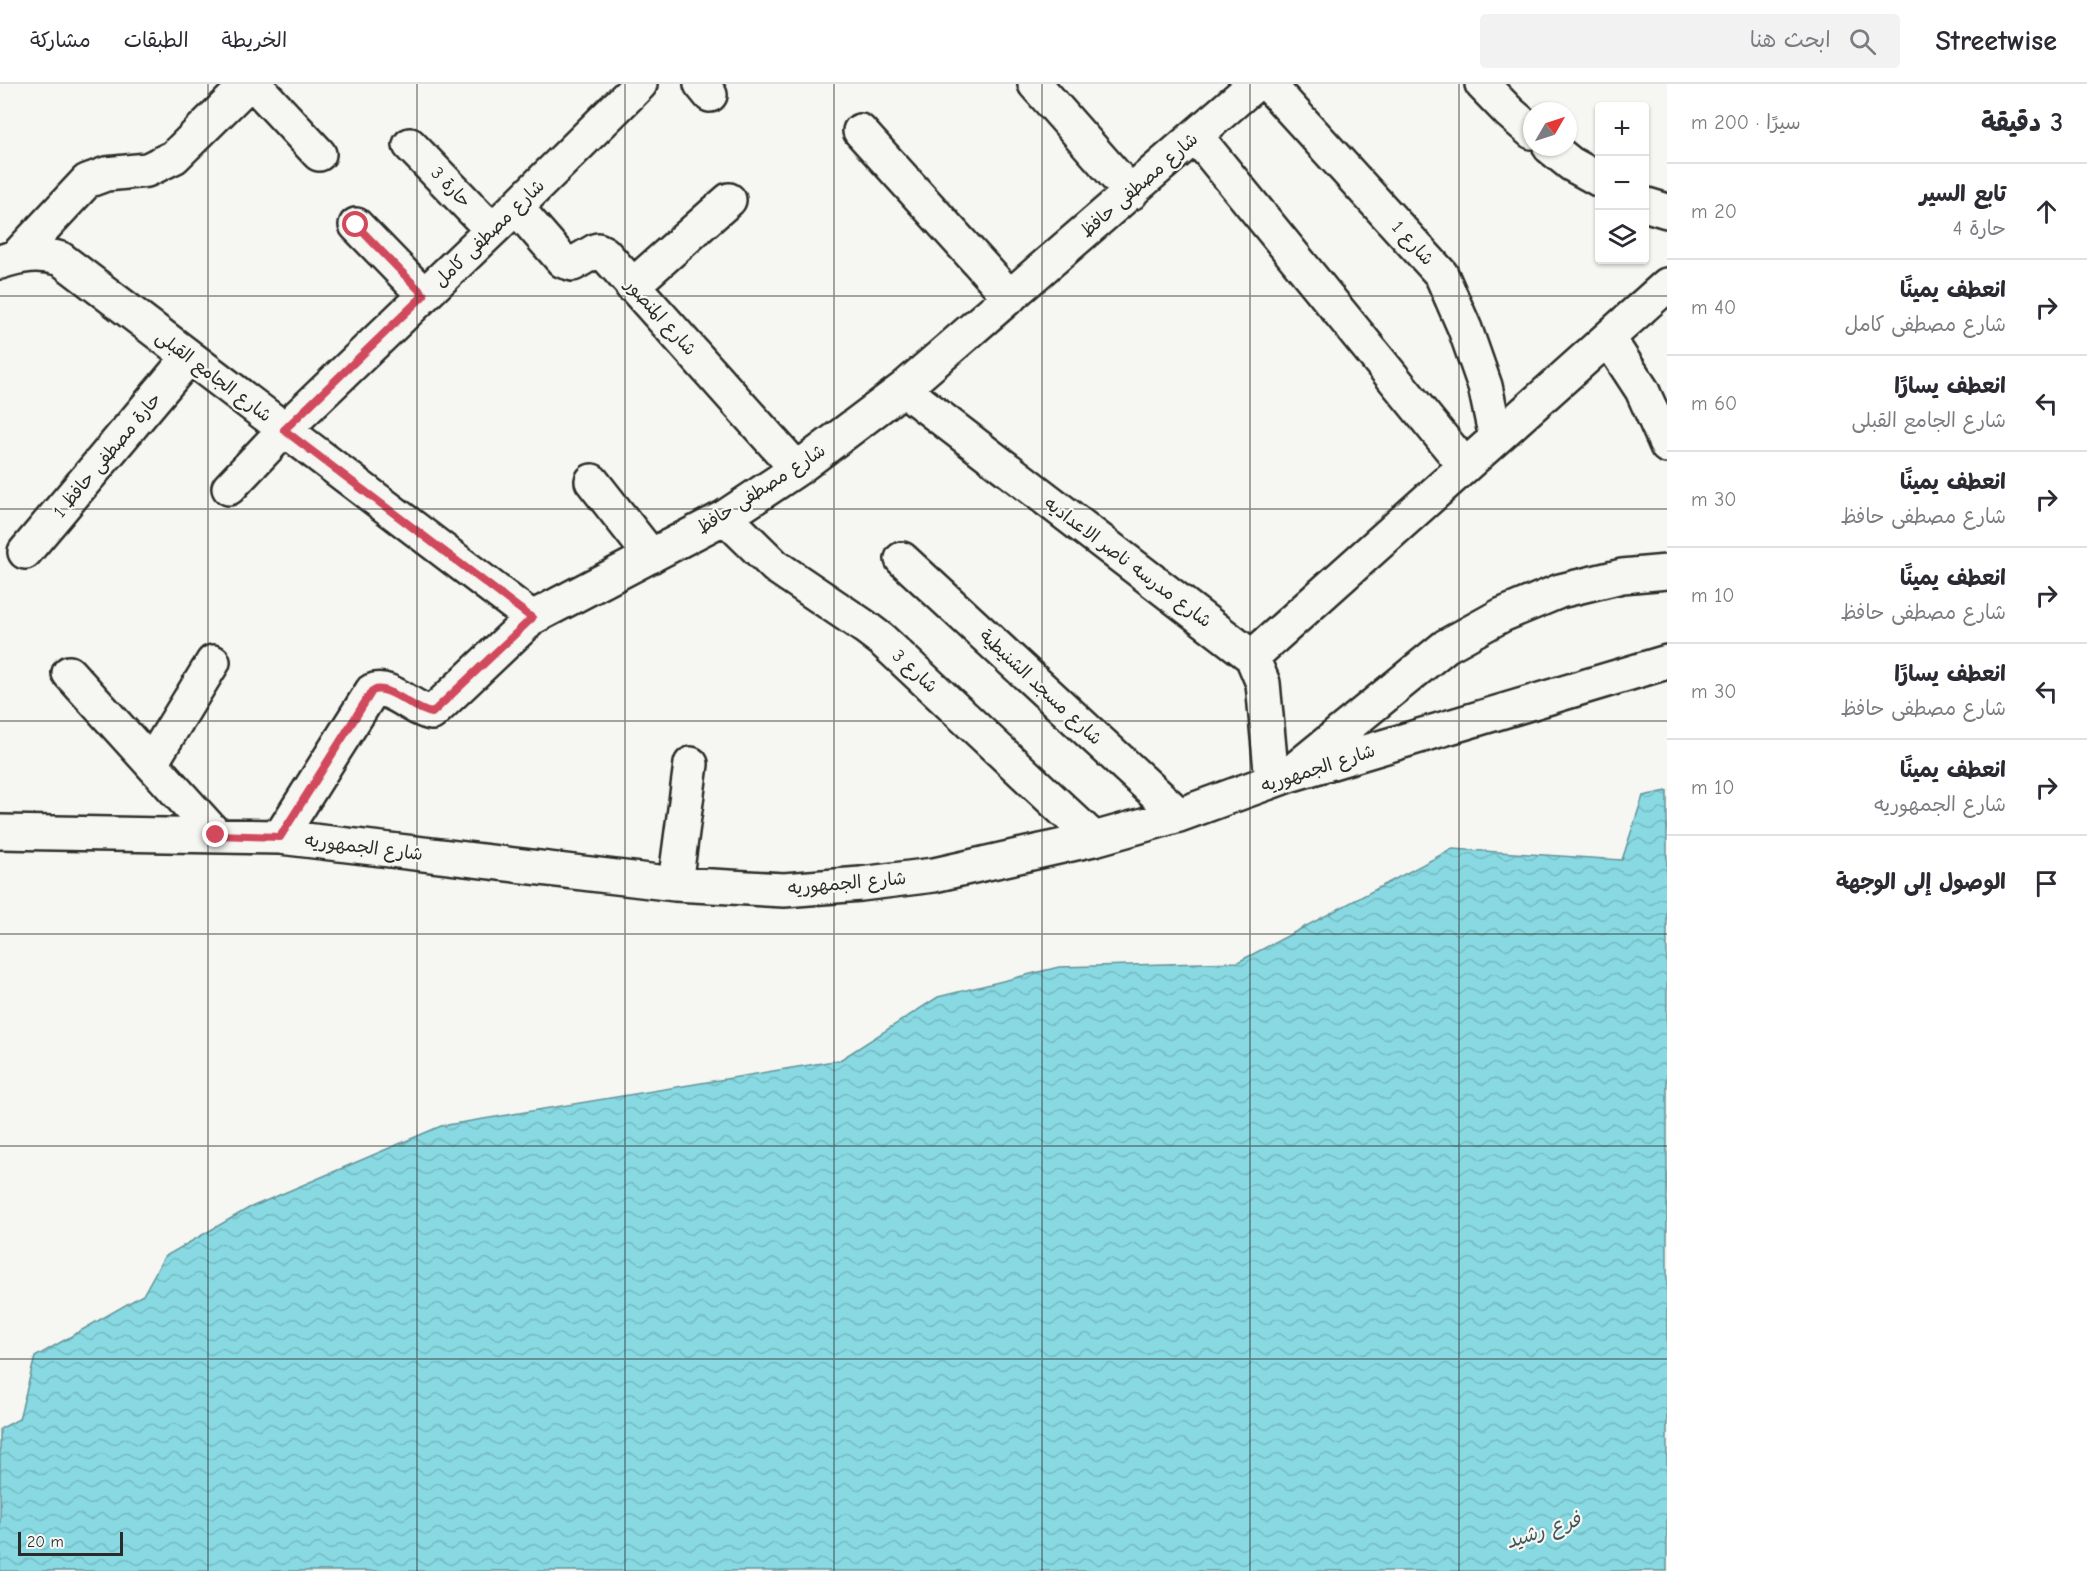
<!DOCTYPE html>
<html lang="ar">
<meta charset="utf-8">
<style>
:root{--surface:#fff;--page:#f2f2f3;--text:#2b2b33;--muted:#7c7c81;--line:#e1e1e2}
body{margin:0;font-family:"Comic Neue","Playpen Sans Arabic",sans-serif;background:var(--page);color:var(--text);direction:rtl}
.controls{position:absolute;right:18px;top:18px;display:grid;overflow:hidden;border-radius:6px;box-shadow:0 2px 4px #0004}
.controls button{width:54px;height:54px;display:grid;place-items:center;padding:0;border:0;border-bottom:2px solid var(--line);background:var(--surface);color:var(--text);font:30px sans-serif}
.compass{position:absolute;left:1523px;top:18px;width:54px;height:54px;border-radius:50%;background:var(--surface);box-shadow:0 2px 4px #0004;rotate:51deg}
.scale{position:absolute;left:18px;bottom:15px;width:105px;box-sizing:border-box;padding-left:6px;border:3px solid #2b2b2b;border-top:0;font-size:16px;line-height:21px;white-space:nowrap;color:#2b2b2b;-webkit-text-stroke:4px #f6f6f2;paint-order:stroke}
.stop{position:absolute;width:18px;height:18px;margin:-14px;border:4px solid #d1495b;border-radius:50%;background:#fff}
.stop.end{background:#d1495b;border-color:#fff;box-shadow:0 2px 6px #0008}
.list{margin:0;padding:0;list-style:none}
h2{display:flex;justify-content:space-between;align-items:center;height:78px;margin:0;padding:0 24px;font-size:26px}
h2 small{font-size:20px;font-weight:400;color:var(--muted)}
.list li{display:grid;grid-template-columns:39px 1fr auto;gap:18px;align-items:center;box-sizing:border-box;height:96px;padding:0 24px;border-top:2px solid var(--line)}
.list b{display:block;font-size:22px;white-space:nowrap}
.list p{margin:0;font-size:20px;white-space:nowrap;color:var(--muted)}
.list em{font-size:20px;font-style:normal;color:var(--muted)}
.icon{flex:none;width:33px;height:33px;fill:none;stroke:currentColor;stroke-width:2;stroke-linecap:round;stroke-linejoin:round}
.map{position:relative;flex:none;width:1667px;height:1487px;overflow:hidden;direction:ltr}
header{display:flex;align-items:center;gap:36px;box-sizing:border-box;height:84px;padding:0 30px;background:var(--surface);border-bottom:2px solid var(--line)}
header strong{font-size:28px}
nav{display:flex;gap:33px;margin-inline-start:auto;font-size:21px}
.search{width:420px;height:54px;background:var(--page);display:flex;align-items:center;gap:15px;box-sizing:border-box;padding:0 21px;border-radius:6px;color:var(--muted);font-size:22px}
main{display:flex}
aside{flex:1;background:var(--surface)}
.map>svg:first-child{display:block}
</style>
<header>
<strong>Streetwise</strong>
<div class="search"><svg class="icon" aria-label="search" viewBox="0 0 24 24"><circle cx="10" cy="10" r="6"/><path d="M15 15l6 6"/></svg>ابحث هنا</div>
<nav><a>الخريطة</a><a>الطبقات</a><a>مشاركة</a></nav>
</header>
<main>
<aside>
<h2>3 دقيقة<small>سيرًا · 200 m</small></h2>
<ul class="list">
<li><svg class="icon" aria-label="ahead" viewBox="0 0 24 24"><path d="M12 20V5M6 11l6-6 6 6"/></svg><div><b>تابع السير</b><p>حارة 4</p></div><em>20 m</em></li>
<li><svg class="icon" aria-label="right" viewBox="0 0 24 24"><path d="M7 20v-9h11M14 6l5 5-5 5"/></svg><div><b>انعطف يمينًا</b><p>شارع مصطفى كامل</p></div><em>40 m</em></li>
<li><svg class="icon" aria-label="left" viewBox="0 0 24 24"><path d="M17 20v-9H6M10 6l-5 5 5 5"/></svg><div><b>انعطف يسارًا</b><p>شارع الجامع القبلى</p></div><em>60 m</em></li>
<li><svg class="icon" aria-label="right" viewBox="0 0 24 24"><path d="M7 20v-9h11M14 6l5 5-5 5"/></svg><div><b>انعطف يمينًا</b><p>شارع مصطفى حافظ</p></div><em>30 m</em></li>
<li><svg class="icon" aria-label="right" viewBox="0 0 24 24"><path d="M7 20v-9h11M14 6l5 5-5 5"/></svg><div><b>انعطف يمينًا</b><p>شارع مصطفى حافظ</p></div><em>10 m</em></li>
<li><svg class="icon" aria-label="left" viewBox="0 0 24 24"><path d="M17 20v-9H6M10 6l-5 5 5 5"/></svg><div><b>انعطف يسارًا</b><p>شارع مصطفى حافظ</p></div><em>30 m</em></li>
<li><svg class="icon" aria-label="right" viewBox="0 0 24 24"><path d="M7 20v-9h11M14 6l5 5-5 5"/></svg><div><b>انعطف يمينًا</b><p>شارع الجمهوريه</p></div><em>10 m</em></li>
<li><svg class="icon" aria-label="arrive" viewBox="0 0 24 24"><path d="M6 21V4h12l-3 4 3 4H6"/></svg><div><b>الوصول إلى الوجهة</b></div></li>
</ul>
</aside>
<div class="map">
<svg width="1667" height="1487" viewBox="0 0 1667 1487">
<defs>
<pattern id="water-waves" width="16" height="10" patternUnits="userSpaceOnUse" patternTransform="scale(1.5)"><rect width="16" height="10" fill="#88d9e2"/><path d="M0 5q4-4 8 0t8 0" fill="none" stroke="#76bac2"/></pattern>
</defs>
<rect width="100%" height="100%" fill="#f6f6f2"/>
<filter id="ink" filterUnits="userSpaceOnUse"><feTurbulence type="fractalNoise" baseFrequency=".0167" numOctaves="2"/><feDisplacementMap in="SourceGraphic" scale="12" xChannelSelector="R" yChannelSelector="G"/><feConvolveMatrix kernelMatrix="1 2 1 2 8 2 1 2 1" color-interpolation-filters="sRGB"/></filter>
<g filter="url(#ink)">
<path fill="url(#water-waves)" stroke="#639399" stroke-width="1.5" d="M1667,707V1487H0V1345L19,1335L35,1273L143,1211L164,1173L249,1124L441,1042L840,976L938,913L1059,883L1238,878L1452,765L1622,776L1643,712Z"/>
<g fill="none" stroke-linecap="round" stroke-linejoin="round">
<defs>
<path id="minor" d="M254,0L319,70
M701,0L710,11
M1035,0L1131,109
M1268,0L1441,190L1465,245L1485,302L1496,354
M1482,0L1509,28L1532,48
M860,47L1010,213
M1196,52L1465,382
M410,61L492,146
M1550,63L1571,80L1600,96
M1644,120L1667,127
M516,123L563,177L573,180L595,167L598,166L604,169L797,385
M356,141L424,211
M16,173L87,97L106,90L147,86L174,73L248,0
M0,178C21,171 39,168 61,175L532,534
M632,202L729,116
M1608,254L1642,306L1667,362
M903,305L1252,573L1263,599L1272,697
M592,397L651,472
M229,404L284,346L516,123L640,0
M725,433L775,482L865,543L882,556L1094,755
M25,468L189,273
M902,475L1179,731
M1252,573L1667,201
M69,589L216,751
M151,679L213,578
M1299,682L1446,562L1502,531L1560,507L1622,492L1667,488
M0,748L280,753L675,800L784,806L861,800L934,791L1094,755L1179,731L1289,691L1667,578
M280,753L372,607C389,599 414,627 432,629L532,534L725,433L797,385L903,305L1255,0
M675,800L691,680"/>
</defs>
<use href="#minor" stroke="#2b2b2b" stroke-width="38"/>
<use href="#minor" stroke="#f6f6f2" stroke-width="33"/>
</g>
</g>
<g fill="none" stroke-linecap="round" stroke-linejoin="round" filter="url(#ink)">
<path stroke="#d1495b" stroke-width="8" d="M216,751L280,753L372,607C389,599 414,627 432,629L532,534L284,346L424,211L356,141"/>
</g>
<path fill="none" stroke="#2b2b2b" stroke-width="1.5" stroke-opacity="0.55" d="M208,0V1487M417,0V1487M625,0V1487M834,0V1487M1042,0V1487M1250,0V1487M1459,0V1487M0,212H1667M0,425H1667M0,637H1667M0,850H1667M0,1062H1667M0,1275H1667"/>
<g text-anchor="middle" stroke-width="4.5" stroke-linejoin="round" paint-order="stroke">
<g font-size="18" fill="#2b2b2b" stroke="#f6f6f2">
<text transform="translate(1139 101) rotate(-41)" y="6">شارع مصطفى حافظ</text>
<text transform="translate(451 103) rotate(46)" y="6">حارة 3</text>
<text transform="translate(489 149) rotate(-44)" y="6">شارع مصطفى كامل</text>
<text transform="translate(1413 159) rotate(48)" y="6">شارع 1</text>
<text transform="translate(661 233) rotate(48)" y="6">شارع المنصور</text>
<text transform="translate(214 292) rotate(37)" y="6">شارع الجامع القبلى</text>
<text transform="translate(107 371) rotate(-50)" y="6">حارة مصطفى حافظ 1</text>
<text transform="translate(761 405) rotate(-33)" y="6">شارع مصطفى حافظ</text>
<text transform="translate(1128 478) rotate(37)" y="6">شارع مدرسه ناصر الاعداديه</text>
<text transform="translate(915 587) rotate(43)" y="6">شارع 3</text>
<text transform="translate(1041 603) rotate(43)" y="6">شارع مسجد الشنيطية</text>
<text transform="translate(1318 684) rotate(-18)" y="6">شارع الجمهوريه</text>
<text transform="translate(364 763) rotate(7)" y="6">شارع الجمهوريه</text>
<text transform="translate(847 799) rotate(-5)" y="6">شارع الجمهوريه</text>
</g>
<g font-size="20" font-style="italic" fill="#425659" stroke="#f6f6f2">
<text transform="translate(1543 1446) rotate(-18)" y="7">فرع رشيد</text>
</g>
</g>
</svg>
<div class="controls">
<button>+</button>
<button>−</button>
<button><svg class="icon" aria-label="layers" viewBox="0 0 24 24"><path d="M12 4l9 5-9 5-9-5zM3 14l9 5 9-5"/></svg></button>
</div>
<svg class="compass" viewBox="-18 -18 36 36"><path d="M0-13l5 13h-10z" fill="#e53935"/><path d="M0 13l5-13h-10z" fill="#7c7c81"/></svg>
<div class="scale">20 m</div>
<div class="stop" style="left:356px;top:141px"></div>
<div class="stop end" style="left:216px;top:751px"></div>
</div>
</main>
